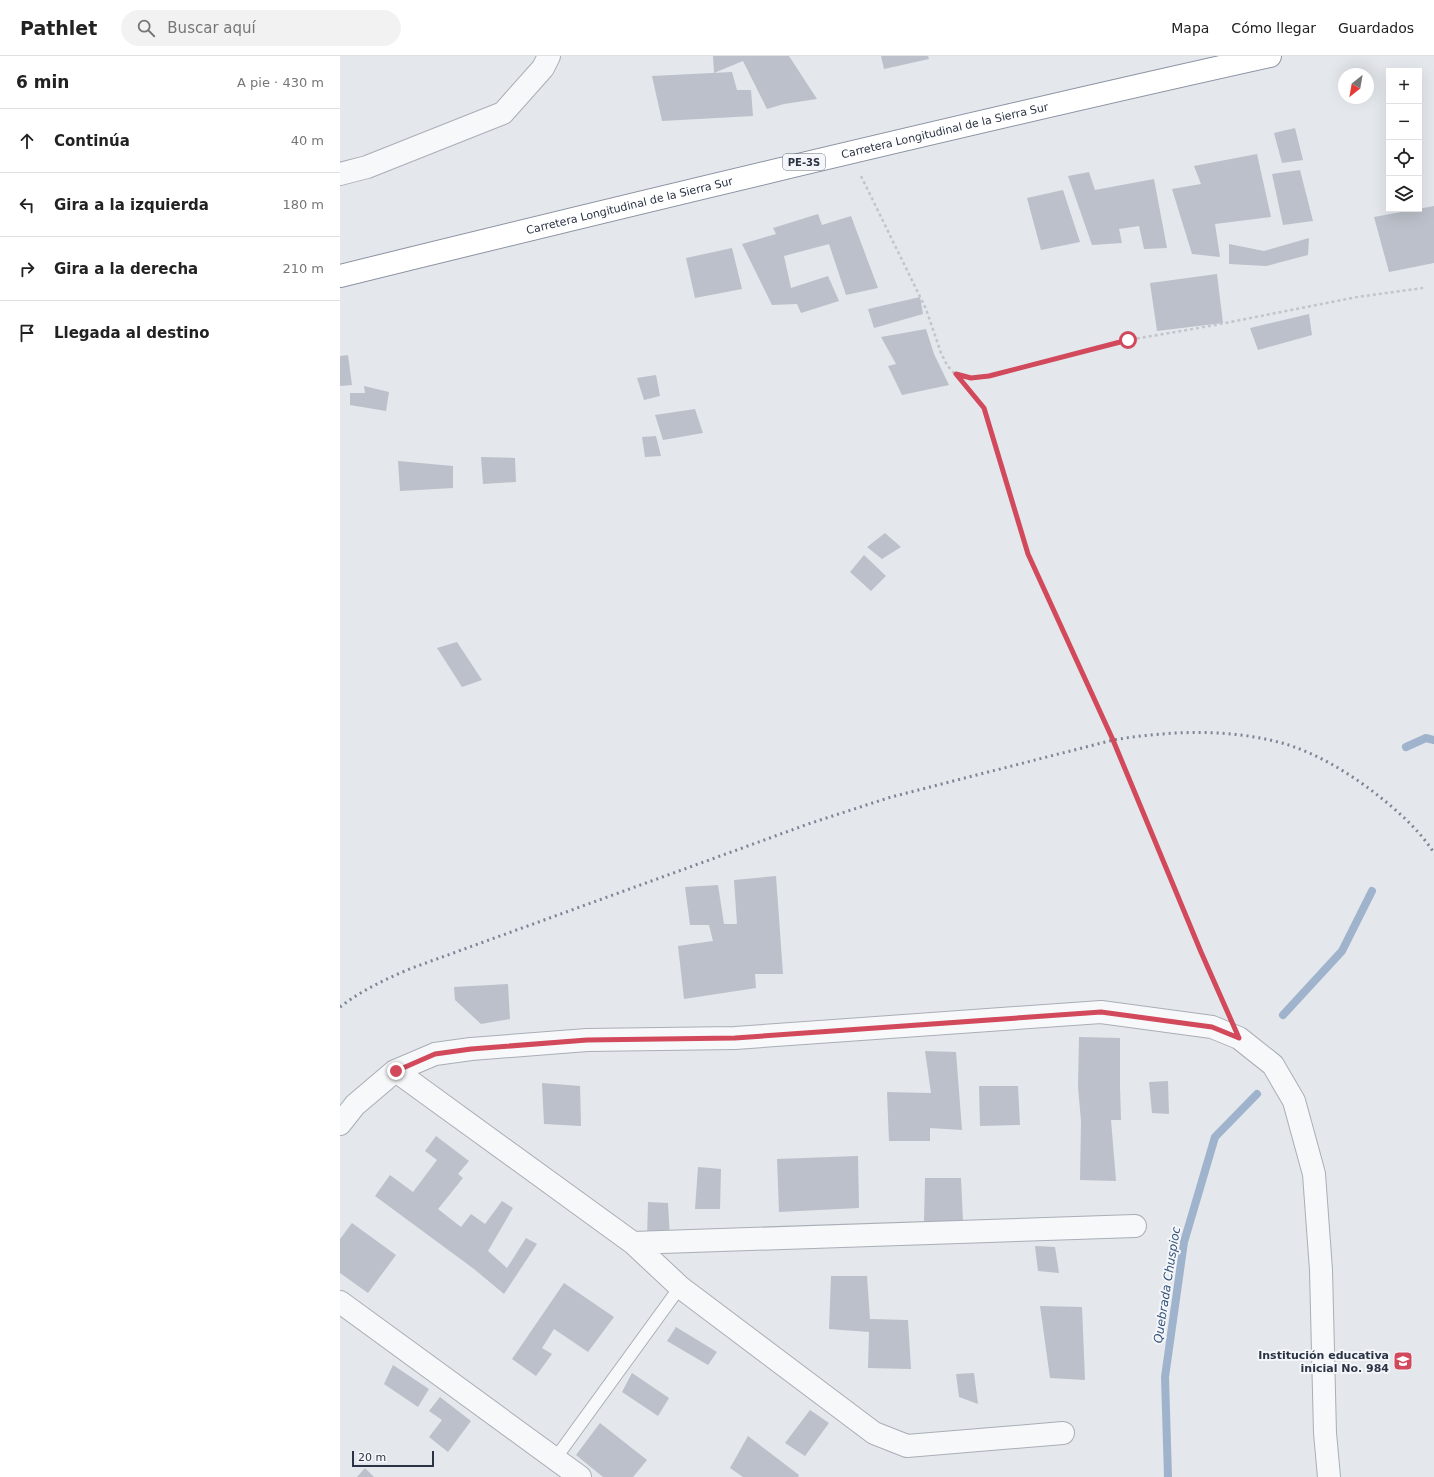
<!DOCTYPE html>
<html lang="es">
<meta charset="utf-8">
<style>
:root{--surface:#fff;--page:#f2f2f2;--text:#222;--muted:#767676;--line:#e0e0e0}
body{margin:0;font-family:"DejaVu Sans",sans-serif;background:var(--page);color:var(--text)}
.controls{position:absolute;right:12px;top:12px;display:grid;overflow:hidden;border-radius:0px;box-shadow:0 4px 16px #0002}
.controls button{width:36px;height:36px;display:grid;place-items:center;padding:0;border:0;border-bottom:1px solid var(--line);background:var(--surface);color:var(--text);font:20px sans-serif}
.compass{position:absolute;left:998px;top:12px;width:36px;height:36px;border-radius:50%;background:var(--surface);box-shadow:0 4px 16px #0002;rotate:211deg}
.scale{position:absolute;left:12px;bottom:10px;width:82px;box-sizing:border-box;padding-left:4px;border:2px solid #2b3445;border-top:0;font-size:11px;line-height:14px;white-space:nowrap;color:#2b3445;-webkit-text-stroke:3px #f4f6f9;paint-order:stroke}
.stop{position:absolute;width:12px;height:12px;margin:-9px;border:3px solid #d1495b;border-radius:50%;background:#fff}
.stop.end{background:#d1495b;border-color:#fff;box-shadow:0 1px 4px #0008}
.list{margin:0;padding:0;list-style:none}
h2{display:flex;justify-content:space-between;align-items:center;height:52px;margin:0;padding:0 16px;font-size:17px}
h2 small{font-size:13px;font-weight:400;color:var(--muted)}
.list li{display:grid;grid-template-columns:26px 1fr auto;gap:12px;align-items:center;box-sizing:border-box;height:64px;padding:0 16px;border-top:1px solid var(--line)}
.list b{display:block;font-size:15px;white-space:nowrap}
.list em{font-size:13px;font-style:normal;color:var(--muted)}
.icon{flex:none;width:22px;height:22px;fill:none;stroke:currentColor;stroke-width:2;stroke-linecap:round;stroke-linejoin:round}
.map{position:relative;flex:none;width:1094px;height:1421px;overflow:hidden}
header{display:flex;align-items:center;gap:24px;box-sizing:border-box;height:56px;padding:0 20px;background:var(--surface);border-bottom:1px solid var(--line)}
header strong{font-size:19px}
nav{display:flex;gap:22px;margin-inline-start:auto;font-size:14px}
.search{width:280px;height:36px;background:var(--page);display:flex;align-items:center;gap:10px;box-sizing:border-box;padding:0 14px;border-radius:22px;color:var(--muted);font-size:15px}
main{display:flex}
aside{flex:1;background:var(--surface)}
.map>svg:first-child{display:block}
</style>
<header>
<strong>Pathlet</strong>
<div class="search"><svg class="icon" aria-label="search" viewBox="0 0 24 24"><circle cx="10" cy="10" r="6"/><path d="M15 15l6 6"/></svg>Buscar aquí</div>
<nav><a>Mapa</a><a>Cómo llegar</a><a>Guardados</a></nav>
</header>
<main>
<aside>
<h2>6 min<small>A pie · 430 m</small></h2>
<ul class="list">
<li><svg class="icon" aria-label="ahead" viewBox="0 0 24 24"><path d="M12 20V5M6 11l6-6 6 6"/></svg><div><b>Continúa</b></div><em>40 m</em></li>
<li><svg class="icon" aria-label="left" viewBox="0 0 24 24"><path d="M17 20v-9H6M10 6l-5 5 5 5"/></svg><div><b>Gira a la izquierda</b></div><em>180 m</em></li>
<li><svg class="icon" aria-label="right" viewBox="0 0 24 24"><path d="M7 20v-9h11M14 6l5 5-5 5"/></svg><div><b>Gira a la derecha</b></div><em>210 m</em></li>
<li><svg class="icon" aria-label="arrive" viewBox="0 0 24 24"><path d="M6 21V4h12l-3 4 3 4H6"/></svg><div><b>Llegada al destino</b></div></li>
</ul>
</aside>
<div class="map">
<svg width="1094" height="1421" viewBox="0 0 1094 1421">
<rect width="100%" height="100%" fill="#e4e7ec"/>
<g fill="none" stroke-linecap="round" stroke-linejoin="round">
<path stroke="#9fb4cc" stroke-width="8" d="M1066,691L1086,682L1094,684
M943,959L1002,895L1032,835
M828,1421L825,1321L844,1186L875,1081L917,1038"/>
</g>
<path fill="#bbc0ca" d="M373,0H449L477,43L444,48L427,53L403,5L374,17Z
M541,0H588L589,3L544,13Z
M392,16L397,34H411L413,60L322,65L312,20Z
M955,72L963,104L942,107L934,77Z
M917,98L931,161L875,168L880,201L852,198L832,133L861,128L854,110Z
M960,114L973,165L943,169L932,118Z
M749,116L755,134L814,123L827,192L804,193L799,170L779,173L782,187L752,189L728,120Z
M723,134L740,186L701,194L687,142Z
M1094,150V207L1049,216L1034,161Z
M478,158L482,169L511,160L538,232L506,239L489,188L444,200L451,232L488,220L499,245L461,257L457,248L432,249L402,188L436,178L433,172Z
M969,182L968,199L926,210L889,208V188L924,195Z
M392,192L402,233L355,242L346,202Z
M877,218L883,267L817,275L810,227Z
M580,241L583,258L534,272L528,253Z
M969,258L972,279L918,294L910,272Z
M586,273L594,298L609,329L562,339L548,310L556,308L541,281Z
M8,299L12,329L0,330V300Z
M316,319L320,340L304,344L297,322Z
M24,330L49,336L46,355L10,349V337H25Z
M355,353L363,377L323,384L315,359Z
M316,380L321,400L305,401L302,381Z
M141,401L175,402L176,426L143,428Z
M58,405L113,410V432L60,435Z
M545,477L561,491L542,503L527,491Z
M524,499L546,520L531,535L510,516Z
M117,586L142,624L122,631L97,592Z
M436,820L443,918H415L416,932L344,943L338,890L373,885L369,869H350L345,831L378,829L384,868H397L394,824Z
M168,928L170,963L141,968L115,944L114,931Z
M739,981L780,982V1032L781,1064H771L776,1125L740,1124L741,1065L738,1031Z
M585,995L616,996L622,1074L590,1072V1085H549L547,1036L591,1037Z
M828,1025L829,1058L812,1057L809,1026Z
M202,1027L240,1030L241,1070L204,1068Z
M639,1030H678L680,1069L640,1070Z
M96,1080L129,1105L118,1118L123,1122L98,1153L121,1171L131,1158L145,1168L162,1145L173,1152L148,1195L167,1212L186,1182L197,1188L164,1238L134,1213L35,1140L50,1119L73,1136L97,1104L85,1095Z
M518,1100L519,1152L439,1156L437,1103Z
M358,1111L381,1113L380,1153H355Z
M585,1122H621L623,1165H584Z
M308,1146L328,1147L330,1183L307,1182Z
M12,1167L56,1199L28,1237L0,1217V1183Z
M695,1190L715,1191L719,1217L698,1215Z
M491,1220H527L530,1263L568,1264L571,1313L528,1312L529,1276L489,1273Z
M224,1227L274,1261L248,1296L214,1273L202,1292L212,1298L196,1320L172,1303Z
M700,1250L742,1251L745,1324L710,1322Z
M336,1271L377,1296L368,1309L327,1285Z
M53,1309L89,1333L78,1351L44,1328Z
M292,1317L329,1342L318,1360L282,1336Z
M634,1317L638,1348L619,1341L616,1318Z
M100,1341L131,1365L108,1396L89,1381L102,1364L89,1355Z
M470,1354L489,1367L465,1400L445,1387Z
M260,1367L307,1404L293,1421H263L236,1399Z
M408,1380L459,1419L458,1421H403L390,1412Z
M25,1412L34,1421H17Z"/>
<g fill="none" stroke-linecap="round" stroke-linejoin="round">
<g stroke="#a9aeb7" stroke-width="14">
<path id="service" d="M215,1403L340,1231"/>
</g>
<g stroke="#a9aeb7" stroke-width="24">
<path id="minor" d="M0,118L27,111L163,57L203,12L209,0
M56,1015L293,1187L340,1231L534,1377L567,1390L723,1377
M0,1068L15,1049L55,1015L95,998L131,993L247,984L395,982L761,956L872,971L899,982L933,1009L954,1045L974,1118L981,1214L985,1377L989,1421
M293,1187L795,1170
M0,1246L240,1421"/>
</g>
<g stroke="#8b94a3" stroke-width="24">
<g id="trunk">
<path id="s1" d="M0,220C309,144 619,69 930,0"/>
</g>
</g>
<path stroke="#c2c5cb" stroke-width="2.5" stroke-dasharray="3 3" stroke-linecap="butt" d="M521,120L586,253L601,297L607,309L644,352L688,498L773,684L861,896L884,949
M616,319L631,322L649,320L788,284L870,270L1017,241L1083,232"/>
<use href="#service" stroke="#f7f8fa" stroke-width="12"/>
<use href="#minor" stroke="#f7f8fa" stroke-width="22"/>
<use href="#trunk" stroke="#fff" stroke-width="22"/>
<path stroke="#7d8696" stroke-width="3" stroke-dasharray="2 4" stroke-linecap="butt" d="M0,951C22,934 46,923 72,912L471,767L551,741L773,684C828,675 887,672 942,687C977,697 1011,718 1040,741C1060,757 1080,775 1094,797"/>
</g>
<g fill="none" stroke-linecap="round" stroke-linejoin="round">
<path stroke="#d1495b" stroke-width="5" d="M56,1015L95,998L131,993L247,984L395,982L761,956L872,971L899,982L861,896L773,684L688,498L644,352L616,318L631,322L649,320L788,284"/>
</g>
<defs>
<g id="school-square" transform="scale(1)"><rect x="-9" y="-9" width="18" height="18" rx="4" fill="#d1495b" stroke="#f4f6f9"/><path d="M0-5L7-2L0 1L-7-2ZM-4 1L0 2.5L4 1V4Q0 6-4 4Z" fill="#fff"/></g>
</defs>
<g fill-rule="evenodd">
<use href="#school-square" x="1063" y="1305"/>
</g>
<g text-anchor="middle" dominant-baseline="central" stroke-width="4" stroke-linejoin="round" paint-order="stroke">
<rect fill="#f4f6f9" stroke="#676e7b" stroke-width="1" x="443" y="98" width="42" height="16" rx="3"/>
<g font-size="10" font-weight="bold" fill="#2b3445">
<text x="464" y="106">PE-3S</text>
</g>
<g font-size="11" fill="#2b3445" stroke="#f4f6f9">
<text stroke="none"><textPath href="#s1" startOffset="622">Carretera Longitudinal de la Sierra Sur</textPath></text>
<text stroke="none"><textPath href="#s1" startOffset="298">Carretera Longitudinal de la Sierra Sur</textPath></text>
</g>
<g font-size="11" font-weight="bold" fill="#2b3445" stroke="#f4f6f9" text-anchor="end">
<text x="1049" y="1299">Institución educativa<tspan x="1049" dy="13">inicial No. 984</tspan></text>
</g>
<g font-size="12" font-style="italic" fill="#34527a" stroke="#f4f6f9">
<text transform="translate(827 1229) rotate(-81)">Quebrada Chuspioc</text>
</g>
</g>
</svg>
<div class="controls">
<button>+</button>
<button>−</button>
<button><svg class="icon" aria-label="locate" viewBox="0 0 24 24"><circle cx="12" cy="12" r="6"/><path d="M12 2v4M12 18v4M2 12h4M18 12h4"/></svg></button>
<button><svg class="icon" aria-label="layers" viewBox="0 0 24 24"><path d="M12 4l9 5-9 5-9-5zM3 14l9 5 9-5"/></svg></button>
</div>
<svg class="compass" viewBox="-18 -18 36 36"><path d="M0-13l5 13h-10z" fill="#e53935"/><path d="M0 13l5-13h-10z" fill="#767676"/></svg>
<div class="scale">20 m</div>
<div class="stop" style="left:788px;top:284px"></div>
<div class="stop end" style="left:56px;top:1015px"></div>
</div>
</main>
